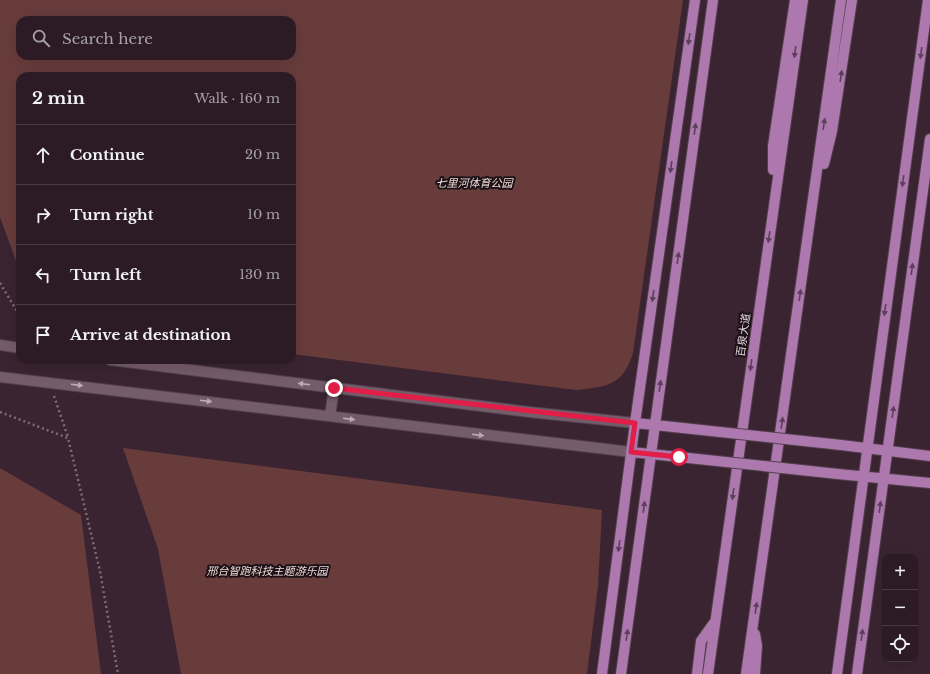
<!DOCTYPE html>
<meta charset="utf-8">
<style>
:root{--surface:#2c1b25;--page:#382832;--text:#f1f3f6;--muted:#a6a1a7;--line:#483942}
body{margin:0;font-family:"Libre Baskerville","Noto Sans SC",serif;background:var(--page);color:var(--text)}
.controls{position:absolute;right:12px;bottom:12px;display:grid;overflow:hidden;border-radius:8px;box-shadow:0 4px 16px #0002}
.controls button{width:36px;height:36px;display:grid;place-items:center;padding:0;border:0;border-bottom:1px solid var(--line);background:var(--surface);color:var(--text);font:20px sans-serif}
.stop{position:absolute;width:12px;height:12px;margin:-9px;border:3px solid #e11d48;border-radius:50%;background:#fff}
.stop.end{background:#e11d48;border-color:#fff;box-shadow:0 1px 4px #0008}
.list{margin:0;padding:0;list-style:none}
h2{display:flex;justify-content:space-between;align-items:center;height:52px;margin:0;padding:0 16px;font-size:17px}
h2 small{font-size:13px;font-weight:400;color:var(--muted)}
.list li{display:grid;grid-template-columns:26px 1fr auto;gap:12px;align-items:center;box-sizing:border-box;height:60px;padding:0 16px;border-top:1px solid var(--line)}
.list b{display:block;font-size:15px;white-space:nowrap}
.list em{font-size:13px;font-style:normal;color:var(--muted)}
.icon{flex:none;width:22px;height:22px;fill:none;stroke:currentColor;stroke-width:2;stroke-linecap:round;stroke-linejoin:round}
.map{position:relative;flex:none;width:930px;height:674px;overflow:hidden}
.search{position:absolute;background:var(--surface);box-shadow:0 4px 16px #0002;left:16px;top:16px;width:280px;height:44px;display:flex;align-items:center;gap:10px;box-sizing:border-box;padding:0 14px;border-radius:12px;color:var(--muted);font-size:15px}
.panel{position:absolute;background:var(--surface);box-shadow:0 4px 16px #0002;left:16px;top:72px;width:280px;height:292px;border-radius:12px}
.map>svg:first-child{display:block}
</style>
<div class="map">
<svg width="930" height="674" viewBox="0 0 930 674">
<rect width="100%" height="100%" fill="#3a2431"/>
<path fill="#693c3c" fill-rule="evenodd" d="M0,0H683L633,353C623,386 606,387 576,390L292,354V76H20V272L0,217ZM20,20H292V56H20Z
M123,448L602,510L598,586L587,674H181L158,549Z
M0,468L81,515L101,674H0Z"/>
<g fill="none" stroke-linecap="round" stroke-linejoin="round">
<g stroke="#53404c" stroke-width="12">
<path id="minor" d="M0,345L20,348
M110,360L529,412L635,423
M0,377L631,452
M330,416L334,388"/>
</g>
<g stroke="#53404c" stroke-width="12">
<path id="major" d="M824,164L832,131L852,0
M773,170V146L795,0
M635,423L683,428
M841,445L930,456
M631,452L679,457
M838,474L930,483
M602,674L635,423L695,0
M621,674L713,0
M697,674L701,641L714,623
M708,674L803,0
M746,674L841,0
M755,674L757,646L755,634
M837,674L928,0
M857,674L930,139"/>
</g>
<path stroke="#7f6c77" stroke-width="2.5" stroke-dasharray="2 3" stroke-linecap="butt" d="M0,283L20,316
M54,396L68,437
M0,412L68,438L100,571L118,674"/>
<use href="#minor" stroke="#755c6b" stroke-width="10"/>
<use href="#major" stroke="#ac78ae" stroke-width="10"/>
<g stroke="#53404c" stroke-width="12" stroke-linecap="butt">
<path id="major-bridge" d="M683,428L841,445
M679,457L838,474"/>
</g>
<use href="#major-bridge" stroke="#ac78ae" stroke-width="10"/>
</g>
<defs><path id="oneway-solid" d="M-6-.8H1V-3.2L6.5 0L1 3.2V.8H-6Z"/></defs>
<g fill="#5c3f5b">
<use href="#oneway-solid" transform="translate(689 39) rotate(98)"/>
<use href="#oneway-solid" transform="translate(795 52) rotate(98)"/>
<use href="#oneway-solid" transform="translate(921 53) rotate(98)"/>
<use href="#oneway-solid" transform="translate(841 76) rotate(-81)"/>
<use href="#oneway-solid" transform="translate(824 124) rotate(-82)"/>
<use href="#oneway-solid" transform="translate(695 129) rotate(-82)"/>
<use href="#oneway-solid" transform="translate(671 167) rotate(98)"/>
<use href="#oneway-solid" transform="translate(903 181) rotate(98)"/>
<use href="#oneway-solid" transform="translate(769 237) rotate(98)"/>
<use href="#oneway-solid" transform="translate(678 258) rotate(-82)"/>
<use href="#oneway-solid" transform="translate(912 269) rotate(-82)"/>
<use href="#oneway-solid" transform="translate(800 295) rotate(-82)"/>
<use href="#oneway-solid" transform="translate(653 296) rotate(98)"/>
<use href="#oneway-solid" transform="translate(885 310) rotate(98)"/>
<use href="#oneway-solid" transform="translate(751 365) rotate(98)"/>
<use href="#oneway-solid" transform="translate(660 386) rotate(-82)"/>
<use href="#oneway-solid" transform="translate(893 412) rotate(-82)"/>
<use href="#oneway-solid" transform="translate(782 423) rotate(-82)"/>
<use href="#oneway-solid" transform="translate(733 494) rotate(98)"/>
<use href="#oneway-solid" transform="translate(644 507) rotate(-82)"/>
<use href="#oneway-solid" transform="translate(880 507) rotate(-82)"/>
<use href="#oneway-solid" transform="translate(619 546) rotate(98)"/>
<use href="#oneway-solid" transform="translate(756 608) rotate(-82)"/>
<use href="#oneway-solid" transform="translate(627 635) rotate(-82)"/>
<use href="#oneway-solid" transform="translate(862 635) rotate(-82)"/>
</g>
<g fill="#bcaab4">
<use href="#oneway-solid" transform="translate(304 384) rotate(-173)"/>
<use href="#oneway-solid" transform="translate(77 385) rotate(7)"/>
<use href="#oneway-solid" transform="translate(206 401) rotate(7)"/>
<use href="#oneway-solid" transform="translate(349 419) rotate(7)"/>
<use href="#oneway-solid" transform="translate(478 435) rotate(7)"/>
</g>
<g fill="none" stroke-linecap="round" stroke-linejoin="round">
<path stroke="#e11d48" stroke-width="5" d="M334,388L635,423L631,452L679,457"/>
</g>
<g text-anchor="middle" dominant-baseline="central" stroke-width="4" stroke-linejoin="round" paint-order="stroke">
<g font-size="11" font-style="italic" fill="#f0d9d8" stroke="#1b1117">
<text x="474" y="183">七里河体育公园</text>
<text x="267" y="571">邢台智跑科技主题游乐园</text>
</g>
<g font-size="11" fill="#e3d4dc" stroke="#1b1117">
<text transform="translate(743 335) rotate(-82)">百泉大道</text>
</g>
</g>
</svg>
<div class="controls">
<button>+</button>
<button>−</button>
<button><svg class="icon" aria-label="locate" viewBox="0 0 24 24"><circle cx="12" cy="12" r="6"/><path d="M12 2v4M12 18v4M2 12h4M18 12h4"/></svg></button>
</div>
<div class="stop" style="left:679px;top:457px"></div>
<div class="stop end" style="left:334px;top:388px"></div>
<div class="search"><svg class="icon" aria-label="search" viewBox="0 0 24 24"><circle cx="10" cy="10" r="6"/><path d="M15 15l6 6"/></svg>Search here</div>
<section class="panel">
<h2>2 min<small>Walk · 160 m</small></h2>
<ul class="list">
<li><svg class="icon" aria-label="ahead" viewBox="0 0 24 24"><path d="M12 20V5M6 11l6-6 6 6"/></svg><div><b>Continue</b></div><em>20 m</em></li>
<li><svg class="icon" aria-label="right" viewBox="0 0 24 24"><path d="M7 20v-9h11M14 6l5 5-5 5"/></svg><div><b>Turn right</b></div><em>10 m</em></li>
<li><svg class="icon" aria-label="left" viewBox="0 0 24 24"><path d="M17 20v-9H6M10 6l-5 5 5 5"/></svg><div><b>Turn left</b></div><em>130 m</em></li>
<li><svg class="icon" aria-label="arrive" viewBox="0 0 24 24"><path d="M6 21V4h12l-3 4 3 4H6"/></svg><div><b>Arrive at destination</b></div></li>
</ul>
</section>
</div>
